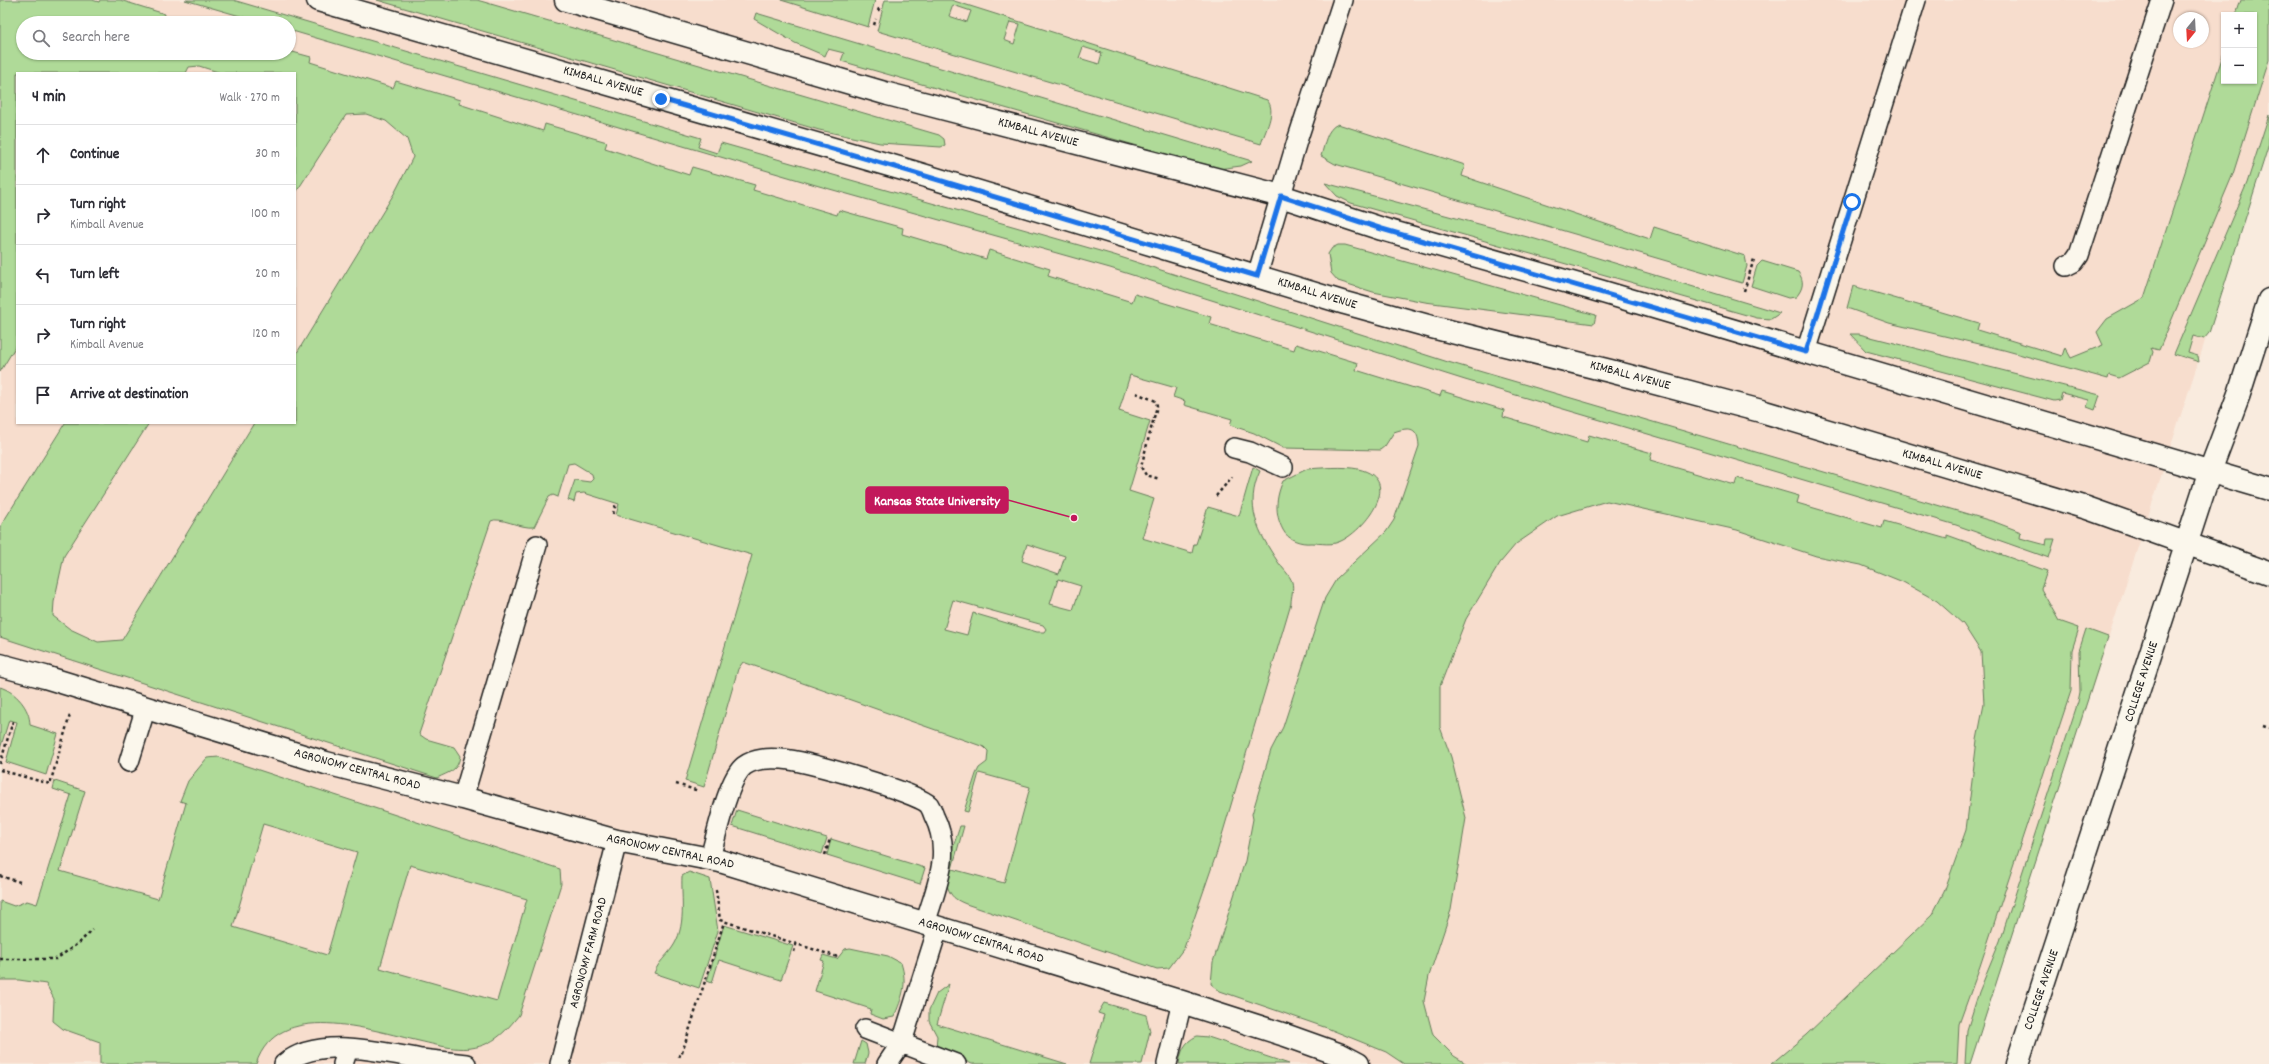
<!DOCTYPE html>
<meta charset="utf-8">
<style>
:root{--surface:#fff;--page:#f7f7f7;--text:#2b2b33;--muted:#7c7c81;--line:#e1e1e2}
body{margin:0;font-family:Dekko,sans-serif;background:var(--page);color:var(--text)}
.controls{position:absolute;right:12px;top:12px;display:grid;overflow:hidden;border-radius:0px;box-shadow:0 1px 3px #0004}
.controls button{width:36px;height:36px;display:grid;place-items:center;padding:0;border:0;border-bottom:1px solid var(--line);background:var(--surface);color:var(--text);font:20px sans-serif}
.compass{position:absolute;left:2173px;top:12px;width:36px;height:36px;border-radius:50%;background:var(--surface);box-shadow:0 1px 3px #0004;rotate:198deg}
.stop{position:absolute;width:12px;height:12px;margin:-9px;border:3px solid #1a73e8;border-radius:50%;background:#fff}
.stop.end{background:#1a73e8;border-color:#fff;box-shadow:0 1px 4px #0008}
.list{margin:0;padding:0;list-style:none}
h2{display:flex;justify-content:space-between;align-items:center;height:52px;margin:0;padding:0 16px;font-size:17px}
h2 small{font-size:13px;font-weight:400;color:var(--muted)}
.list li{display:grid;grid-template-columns:26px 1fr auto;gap:12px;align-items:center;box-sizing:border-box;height:60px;padding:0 16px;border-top:1px solid var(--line)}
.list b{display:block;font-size:15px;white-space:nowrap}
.list p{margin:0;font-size:13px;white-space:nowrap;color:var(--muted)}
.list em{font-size:13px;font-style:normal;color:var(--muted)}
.icon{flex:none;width:22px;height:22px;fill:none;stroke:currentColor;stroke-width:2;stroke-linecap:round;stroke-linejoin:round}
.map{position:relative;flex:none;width:2269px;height:1064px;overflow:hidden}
.search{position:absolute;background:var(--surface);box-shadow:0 1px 3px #0004;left:16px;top:16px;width:280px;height:44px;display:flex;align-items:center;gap:10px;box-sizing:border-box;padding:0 14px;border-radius:22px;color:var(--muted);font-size:15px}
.panel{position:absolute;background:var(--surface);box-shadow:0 1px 3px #0004;left:16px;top:72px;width:280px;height:352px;border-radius:0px}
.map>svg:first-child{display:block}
</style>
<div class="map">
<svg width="2269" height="1064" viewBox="0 0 2269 1064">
<rect width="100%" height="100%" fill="#f9ebde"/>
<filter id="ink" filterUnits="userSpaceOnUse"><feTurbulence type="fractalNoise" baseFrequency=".025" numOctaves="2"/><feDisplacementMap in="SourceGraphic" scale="8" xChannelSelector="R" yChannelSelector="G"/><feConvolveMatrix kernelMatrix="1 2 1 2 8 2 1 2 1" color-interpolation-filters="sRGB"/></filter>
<g filter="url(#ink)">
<path fill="#f7ddcd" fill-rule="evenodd" d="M0,0H2269V144L1970,1064H0ZM2224,15H2254V81H2224ZM2179,18H2203V42H2179ZM23,23H289V53H23ZM17,73H295V423H17Z"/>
<path fill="#afda98" stroke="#667b5a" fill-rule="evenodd" d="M0,0H92L99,2L100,0H120L165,14L164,19L176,23H23V53H289V51L311,57L310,62L393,88L396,81L460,100L459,104L543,131L545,124L607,142L605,148L689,175L692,167L755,185L753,190L837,215L839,210L903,228L902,234L986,259L989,250L1050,269L1048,276L1132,302L1135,294L1211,317L1209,324L1294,350L1296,344L1358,363L1356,370L1440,396L1442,391L1504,410L1503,417L1587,442L1589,435L1652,453L1650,460L1735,485L1737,478L1799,496L1797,503L1882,528L1884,521L1947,539V535L2047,571L2041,589L2059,621L2079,628L2072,650L2071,691L1980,966L1959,1024L1957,1064H1771L1806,1035L1932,915L1944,892L1966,830L1977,740L1984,704L1981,652L1963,624L1937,601L1903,582L1861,565L1816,556L1737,530L1607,501L1557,516L1516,544L1500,563L1466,619L1440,686V727L1451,757L1466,818L1451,910L1429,976L1424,1001L1433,1035L1454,1056L1467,1064H1404L1386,1052L1327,1028L1220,991L1211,984L1213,962L1245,861L1253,819L1252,814L1271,750L1283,727L1325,598L1337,578L1386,532L1394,520L1419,446C1418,428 1411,426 1394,432L1385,446L1380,450L1283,448L1254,433L1230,425L1232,419L1184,405L1185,401L1173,397L1176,388L1130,375L1119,411L1150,421L1129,491L1154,499L1142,538L1192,553L1194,544H1196L1208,507L1239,516L1253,467L1260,471C1244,506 1258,532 1278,562C1282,568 1290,575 1292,582C1294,589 1291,597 1291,603L1217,852L1184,948L1169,968L1157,969L966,904C961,902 954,899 951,894C939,879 955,843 960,826H964L952,869L1004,883L1030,787L979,773L968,812L964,811L976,774L979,768L987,762L988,751L984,747L743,662L738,669L704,787L685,781L752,555L616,515L619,504L584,493L576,494L574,502L568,500L575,480L590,482L593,479L592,474L574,463L568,464L558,497L553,495L549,497L534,527C521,529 499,516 491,521L419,734L426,739L454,747L460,756C458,771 449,772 437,778L0,637V527L65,423H149L64,556L54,602L53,616L70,629L98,642L122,640L254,423H295V356L395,192L413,157L407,139L386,121L366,114L346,115L295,194V73H221L199,66L189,67L186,73H17V344L0,372ZM1027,544L1065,556L1059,574L1022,561ZM1058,579L1081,586L1073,610L1050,604ZM953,600L1043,625L1046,629L1044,632H1037L973,613L967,635L944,629Z
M185,0H233L701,138L698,147L717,153L721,143L1114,255L1448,362L1995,522L2021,532L2020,538L2046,545L2047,539H2055L2049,558L1956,525L1465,380L1110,268L819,186L289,30V23H264Z
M377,0H477L939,135L944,139L945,145L941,147L880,143L819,130Z
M781,0H875L868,27Z
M885,0H951L1267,100C1277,111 1265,131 1261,144L877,31ZM953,5L971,11L967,22L949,16ZM1010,22L1020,24L1014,44L1004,40ZM1083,47L1102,53L1099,64L1079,58Z
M2241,0H2269V60L2233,174L2159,350L2151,348L2153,352L2150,362L2119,378L2109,375L2108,379L2004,350L1889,323L1847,308L1853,286L1979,323L1977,330L2062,356L2065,347L2071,358L2103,345L2097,332L2107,319L2144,298L2224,52V81H2254V15H2236Z
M756,13L1252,161L1241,166L1218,169L841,61L844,53L828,49L825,56L823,55L795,43L754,19Z
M2269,115V144L2209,333L2204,339L2193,336L2188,353L2198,356L2199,362L2174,354L2247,183Z
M1338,124L1465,165L1462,176L1650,239L1654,227L1745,256L1747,266L1742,283L1335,164L1321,156C1325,144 1326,129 1338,124Z
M1325,183L1535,239L1780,313L1771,319L1757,318L1351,203L1337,196Z
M1338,245H1345L1596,315L1594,324L1425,302L1373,292L1338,281L1331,273L1328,254L1332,248Z
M1762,261L1798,272C1805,281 1803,289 1796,297L1788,298L1751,286L1757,266Z
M1850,334H1859L2100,395L2095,410L2087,407L2089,400L2062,393L2060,400L2054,401L1866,351Z
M1307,469C1321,468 1345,466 1358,469C1405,479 1365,530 1341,541C1331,546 1322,543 1311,543C1301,544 1288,540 1283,530C1274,513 1276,497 1283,481Z
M2086,629L2108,637L1970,1064H1965L1967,1030L1979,992L2000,941L2078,702L2080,692L2079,651Z
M0,687C16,692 30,708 30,725L58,734L46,775L6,762L17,722L9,720L0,749Z
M219,757L560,869L561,884L519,1015C510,1026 501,1037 488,1043C466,1054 441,1046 419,1041C370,1030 278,998 256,1064H100V1042L63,1029L53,1021L54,999L46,984L19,980H0V901L14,906L27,901L37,904L71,795L53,789L55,781L85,791L60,871L158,899L186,803L180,801L188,781L207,758ZM263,824L357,852L327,955L233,927ZM410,865L527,899L497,1001L380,968Z
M737,810L827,838L822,854L732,826Z
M831,839L925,868L920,884L827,855Z
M689,872L710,879L718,931L699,988L654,973C660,960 665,958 672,948C687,927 681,899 682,876Z
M724,925L793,946L781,980L719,960L712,983L707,981Z
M850,948L888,956L901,963C908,984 902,998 894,1017L883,1019L870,1014L871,1009L815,991L824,961L821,960L823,955L837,959L845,949Z
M949,984L937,1024L1067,1064H972L936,1048L937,1036L929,1021V1010L937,993Z
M1104,1003L1146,1015L1150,1031L1142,1064H1089L1104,1015L1098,1013Z
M1197,1036L1208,1037L1289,1064H1179C1181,1051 1184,1042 1197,1036Z
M861,1041L866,1044L868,1053L865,1064H854Z"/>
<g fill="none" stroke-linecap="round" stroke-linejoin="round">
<g stroke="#1c1c1c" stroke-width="22">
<path id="lane" d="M2066,266L2074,262L2079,255L2162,0
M1257,276L1297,141L1343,0
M1806,352L1916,0
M1234,448L1250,452L1283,467
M129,762L146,707
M463,798L537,545
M710,858C716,837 728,778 744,766C755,758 769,758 782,759C803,760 917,792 929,805C931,808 933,813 934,816C953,853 936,887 925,924
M865,1029L956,1064
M284,1064C317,1035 382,1052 421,1059
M343,1064L348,1049
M420,1064L421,1059L466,1064
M560,1064L617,841
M887,1064L902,1042L938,928
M1167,1064L1182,1002"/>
</g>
<g stroke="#1c1c1c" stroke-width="25">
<path id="street" d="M0,665L45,677L326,763L463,798L617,841L720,861L1182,1002L1285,1035L1341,1055L1358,1064"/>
</g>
<g stroke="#1c1c1c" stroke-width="25">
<path id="secondary" d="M318,0L913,172L1345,303L1432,327L1610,371L1761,411L2087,508L2269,573
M566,0L888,94L1281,196L1382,229L1586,287L2269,489
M2017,1064L2210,471L2239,394L2269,300"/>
</g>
<path stroke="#1c1c1c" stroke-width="2.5" stroke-dasharray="3 3" stroke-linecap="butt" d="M878,11L880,6
M874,25L876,19
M1744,291L1754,259
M1136,393L1156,401L1157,406L1141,467L1146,475L1160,479
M1216,496L1232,477
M613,514L616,503
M2263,726L2269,728
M0,764L13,721
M0,770L50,784L70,715
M676,784L699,791
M825,855L830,839
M0,876L20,882
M716,890L720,920L838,957
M794,952L797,941
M0,959H56L80,942L92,930
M678,1055L681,1056L724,922"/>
<use href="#lane" stroke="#fbf7ec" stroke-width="19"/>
<use href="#street" stroke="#fbf7ec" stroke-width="22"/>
<use href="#secondary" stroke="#fbf7ec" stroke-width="22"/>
</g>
</g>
<g fill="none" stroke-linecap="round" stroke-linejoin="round" filter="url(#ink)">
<path stroke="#1a73e8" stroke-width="5" d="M661,99L912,172L1257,276L1281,196L1382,229L1806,352L1852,202"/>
</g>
<g text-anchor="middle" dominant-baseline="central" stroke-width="4" stroke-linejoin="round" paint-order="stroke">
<g font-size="13" fill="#1c1c1c" stroke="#fbf7ec">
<text transform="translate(603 82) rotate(16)">KIMBALL AVENUE</text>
<text transform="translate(1038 133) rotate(15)">KIMBALL AVENUE</text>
<text transform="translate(1317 294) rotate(17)">KIMBALL AVENUE</text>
<text transform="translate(1630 376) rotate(15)">KIMBALL AVENUE</text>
<text transform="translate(1942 465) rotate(16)">KIMBALL AVENUE</text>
<text transform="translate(2142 682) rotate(-72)">COLLEGE AVENUE</text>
<text transform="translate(357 770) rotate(15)">AGRONOMY CENTRAL ROAD</text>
<text transform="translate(670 852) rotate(12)">AGRONOMY CENTRAL ROAD</text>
<text transform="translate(981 941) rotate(17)">AGRONOMY CENTRAL ROAD</text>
<text transform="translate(589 953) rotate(-75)">AGRONOMY FARM ROAD</text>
<text transform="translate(2042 990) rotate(-71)">COLLEGE AVENUE</text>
</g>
</g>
<path fill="none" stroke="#c2185b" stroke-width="1.5" d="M1074 518L1008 500"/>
<circle fill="#c2185b" stroke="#fbf7ec" stroke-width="1.5" cx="1074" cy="518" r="4"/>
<rect fill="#c2185b" stroke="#c2185b" stroke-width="1.5" x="866" y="487" width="142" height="26" rx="4"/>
<g font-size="14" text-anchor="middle" font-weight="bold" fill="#fff">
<text x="937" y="505">Kansas State University</text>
</g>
</svg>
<div class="controls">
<button>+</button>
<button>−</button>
</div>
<svg class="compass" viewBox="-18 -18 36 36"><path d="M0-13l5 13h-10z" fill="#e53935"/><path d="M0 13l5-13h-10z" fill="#7c7c81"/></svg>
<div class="stop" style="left:1852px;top:202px"></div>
<div class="stop end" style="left:661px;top:99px"></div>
<div class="search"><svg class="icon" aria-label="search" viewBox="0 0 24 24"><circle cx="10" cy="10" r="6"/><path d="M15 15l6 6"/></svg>Search here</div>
<section class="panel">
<h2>4 min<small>Walk · 270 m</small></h2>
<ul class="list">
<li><svg class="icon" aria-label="ahead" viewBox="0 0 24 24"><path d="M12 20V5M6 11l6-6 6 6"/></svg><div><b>Continue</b></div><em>30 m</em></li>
<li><svg class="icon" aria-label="right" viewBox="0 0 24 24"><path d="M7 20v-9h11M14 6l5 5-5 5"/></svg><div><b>Turn right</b><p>Kimball Avenue</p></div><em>100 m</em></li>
<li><svg class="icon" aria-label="left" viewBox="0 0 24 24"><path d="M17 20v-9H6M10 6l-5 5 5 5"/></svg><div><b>Turn left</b></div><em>20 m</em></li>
<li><svg class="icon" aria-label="right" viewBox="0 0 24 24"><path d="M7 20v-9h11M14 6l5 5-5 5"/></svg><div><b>Turn right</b><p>Kimball Avenue</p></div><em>120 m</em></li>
<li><svg class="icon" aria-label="arrive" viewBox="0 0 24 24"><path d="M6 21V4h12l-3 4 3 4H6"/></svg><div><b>Arrive at destination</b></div></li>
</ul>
</section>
</div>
